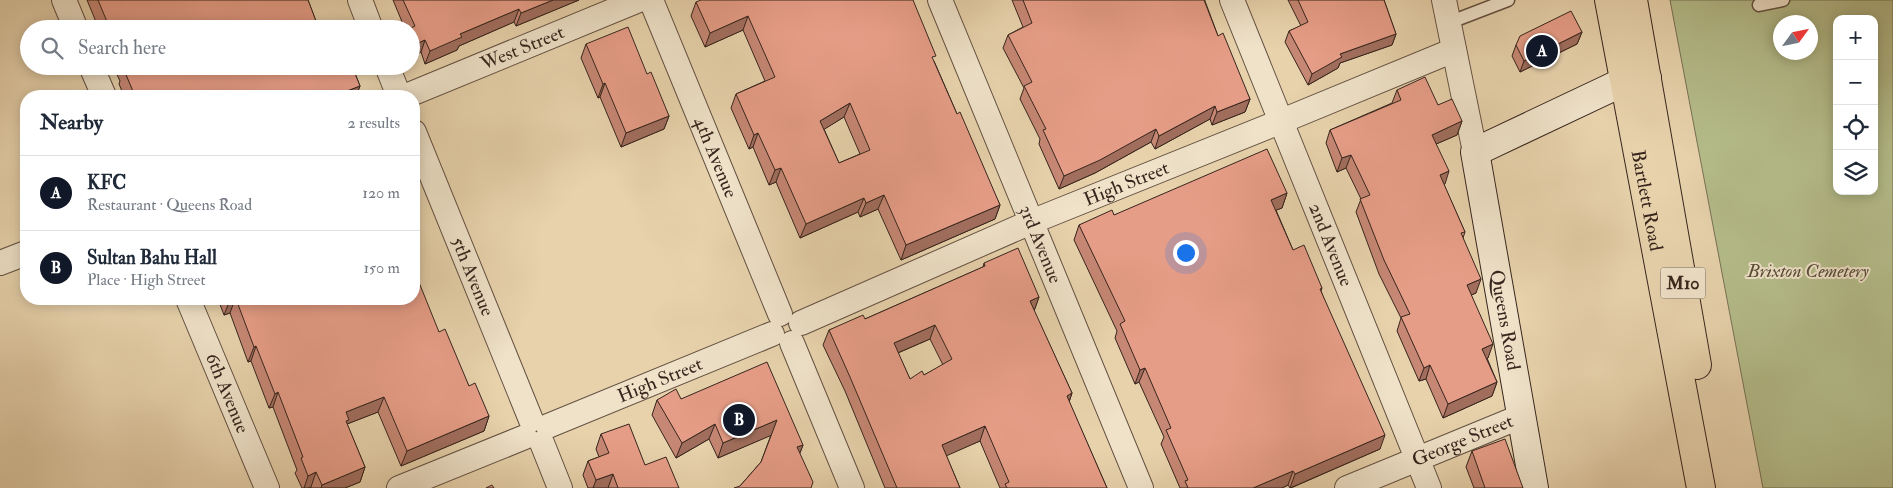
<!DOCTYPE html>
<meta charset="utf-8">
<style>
:root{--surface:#fff;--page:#f6f6f7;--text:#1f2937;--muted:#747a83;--line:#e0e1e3;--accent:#111827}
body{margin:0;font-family:"IM FELL Double Pica",serif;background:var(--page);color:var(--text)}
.controls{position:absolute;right:15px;top:15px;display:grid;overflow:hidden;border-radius:10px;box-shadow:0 2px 12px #0003}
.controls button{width:45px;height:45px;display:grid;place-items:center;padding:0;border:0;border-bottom:1px solid var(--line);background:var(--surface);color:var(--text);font:25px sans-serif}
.compass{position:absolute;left:1773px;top:15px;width:45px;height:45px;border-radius:50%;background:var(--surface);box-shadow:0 2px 12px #0003;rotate:57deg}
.you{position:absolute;left:1185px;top:252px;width:18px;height:18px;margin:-12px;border:4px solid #fff;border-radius:50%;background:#1a73e8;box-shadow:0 0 0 8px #1a73e833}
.badge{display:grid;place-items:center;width:32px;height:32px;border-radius:50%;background:var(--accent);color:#fff;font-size:16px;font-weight:700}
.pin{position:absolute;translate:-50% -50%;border:2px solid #fff;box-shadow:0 1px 5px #0006}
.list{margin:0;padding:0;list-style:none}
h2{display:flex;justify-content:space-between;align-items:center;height:65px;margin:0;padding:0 20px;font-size:21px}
h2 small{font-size:16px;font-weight:400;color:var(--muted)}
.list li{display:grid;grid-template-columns:32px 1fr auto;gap:15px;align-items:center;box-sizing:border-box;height:75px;padding:0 20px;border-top:1px solid var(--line)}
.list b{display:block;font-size:19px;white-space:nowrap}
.list p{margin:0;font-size:16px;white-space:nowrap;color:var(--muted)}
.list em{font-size:16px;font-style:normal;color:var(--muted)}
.icon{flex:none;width:28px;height:28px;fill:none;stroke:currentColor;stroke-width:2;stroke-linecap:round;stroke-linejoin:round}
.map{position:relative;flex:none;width:1893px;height:488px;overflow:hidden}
.search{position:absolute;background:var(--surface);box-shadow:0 2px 12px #0003;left:20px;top:20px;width:400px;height:55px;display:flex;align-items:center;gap:12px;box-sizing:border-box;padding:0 18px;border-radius:28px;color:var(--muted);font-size:19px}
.panel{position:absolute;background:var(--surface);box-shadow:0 2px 12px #0003;left:20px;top:90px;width:400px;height:215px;border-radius:20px}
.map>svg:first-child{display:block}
</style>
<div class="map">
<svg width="1893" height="488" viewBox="0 0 1893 488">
<rect width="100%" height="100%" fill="#e7d2ac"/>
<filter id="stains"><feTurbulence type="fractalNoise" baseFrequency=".004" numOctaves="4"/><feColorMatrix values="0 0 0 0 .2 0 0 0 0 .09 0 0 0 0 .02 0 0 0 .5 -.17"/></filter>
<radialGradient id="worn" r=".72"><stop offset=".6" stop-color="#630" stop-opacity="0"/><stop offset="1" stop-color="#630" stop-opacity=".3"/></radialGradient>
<path fill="#b4bc8a" stroke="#767054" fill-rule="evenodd" d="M1670,0H1893V488H1763ZM1837,19H1874V191H1837ZM1780,22H1810V52H1780Z"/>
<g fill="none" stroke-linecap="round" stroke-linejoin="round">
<g stroke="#635041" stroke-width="15">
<path id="service" d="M1759,5L1783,0
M1448,23L1508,0"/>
</g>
<g stroke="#635041" stroke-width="26">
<g id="minor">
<path d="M64,0L76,29"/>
<path d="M360,0L371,29"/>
<path id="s1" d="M651,0L780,314"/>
<path id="s2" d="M940,0L1141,488"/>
<path id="s3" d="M1232,0L1429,488"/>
<path d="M1444,0L1475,152"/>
<path d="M91,66L104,96"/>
<path d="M387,66L399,96"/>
<path id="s4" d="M406,96L639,0"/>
<path id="s5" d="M414,132L531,420"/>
<path d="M0,263L26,253"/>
<path id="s6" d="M188,299L267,488"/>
<path id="s7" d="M801,323L1031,222L1282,121L1454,50"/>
<path d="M792,343L852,488"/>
<path id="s8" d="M548,426L772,334"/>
<path d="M542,443L560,488"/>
<path d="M399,488L525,437"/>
<path id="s9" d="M1347,488L1522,416"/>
</g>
</g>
<g stroke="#37251d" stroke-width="30">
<path id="secondary" d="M1534,488L1475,152L1623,82L1647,78"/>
</g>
<g stroke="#37251d" stroke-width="30">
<g id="primary">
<path id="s10" d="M1609,0L1701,488"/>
<path d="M1633,0L1697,365"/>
</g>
</g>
<use href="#service" stroke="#efe2c9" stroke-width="12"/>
<use href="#minor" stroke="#efe2c9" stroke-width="24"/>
<use href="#secondary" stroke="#efe2c9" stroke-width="28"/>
<use href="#primary" stroke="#e7d2ac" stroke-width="28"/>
</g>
<path fill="#c68774" stroke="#37251d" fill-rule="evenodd" d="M87,0H308L319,29H99Z
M393,0H579L516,26L514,22L459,46L457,50L425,64L421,52L413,56L411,51V29H405Z
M1012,0H1205V1L1218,36L1250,99L1245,112L1212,125L1210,119L1155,149L1151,142L1095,173L1059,189L1039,144L1040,139L1020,99L1024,88L1003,48L1008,35L1023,27Z
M1288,0H1384L1396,34L1392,45L1340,63L1338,68L1308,85L1285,42L1289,31L1301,26Z
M696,2L934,61L957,114L1000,205L995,219L901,260L878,209L860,217L858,212L800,238L776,182L769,185L753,147L749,149L731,108L736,94L765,81L743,30L705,47L691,16ZM844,117L860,154L839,163L824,129Z
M1582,32L1577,44L1520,72L1512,56L1516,45Z
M586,44L647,74L669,116L664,129L621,147L600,97L598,98L581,58Z
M113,66H352L360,86L356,96H124L119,84L120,81Z
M1397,90L1438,105L1462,121L1457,135L1436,144L1444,185L1465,232L1463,238L1476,293L1471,295L1488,358H1487L1497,382L1492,396L1443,418L1426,379L1419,381L1397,331L1401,318L1379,274L1356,212L1361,199L1346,168L1337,172L1326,143L1330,130L1392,103Z
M1287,193L1282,208L1276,210L1293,250L1322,288L1321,291L1380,449L1291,488H1290L1288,485L1282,488H1180L1161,444L1164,437L1139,382L1135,384L1115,338L1117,331L1074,240L1079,225L1114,215Z
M984,263L1039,297L1034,311L1072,393L1069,402L1107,488H1000L980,441L946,455L960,488H885L845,391L823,345L829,330L865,319L983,267ZM930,339L943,365L924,375L910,379L898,353Z
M218,299H414L439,332L469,386L489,416L484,431L401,466L378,412L347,424L365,467L360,482L345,488H311V487L308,488H302L295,473L297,470L273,407L269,408L251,361L248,362L230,313L224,315Z
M681,399L803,445L800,453L740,486L761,462L771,435L718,458L709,439L676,458L652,415L657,400Z
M601,434L645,465L679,488H588L583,475L588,461L599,457L596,449Z
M1472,451L1523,488H1474L1466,467Z"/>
<path fill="#a16e5e" stroke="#37251d" d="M553,0H579L516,26L521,13Z
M519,9L514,22L459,46L457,50L425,64L430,51L460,34Z
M748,16L743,30L705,47L710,33Z
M1582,32L1577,44L1520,72L1524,61Z
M1396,34L1392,45L1340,63L1338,68L1308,85L1312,74L1340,54Z
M425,40L421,52L413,56L418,43Z
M605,83L600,97L598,98L603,84Z
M360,86L356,96H334Z
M1250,99L1245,112L1212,125L1217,112Z
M850,103L844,117L815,135L820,121Z
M1215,106L1210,119L1155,149L1159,136Z
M669,116L664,129L621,147L626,133Z
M1462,121L1457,135L1427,148L1432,135Z
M1156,129L1151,142L1095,173L1059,189L1064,176Z
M758,133L753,147L749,149L754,135Z
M1351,155L1346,168L1337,172L1342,158Z
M781,168L776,182L769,185L775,170Z
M1449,171L1445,184L1435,189L1440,175Z
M1287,193L1282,208L1266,214L1271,200Z
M884,195L878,209L860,217L866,203Z
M864,198L858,212L800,238L806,224Z
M1000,205L995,219L901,260L906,245Z
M1481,279L1476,293L1462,299L1467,285Z
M1039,297L1034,311L1030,301Z
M234,299H235L230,313L224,315L230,300Z
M935,325L930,339L888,357L894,343Z
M1493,344L1488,358L1478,362L1482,349Z
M256,346L251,361L248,362L254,347Z
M1430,365L1426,379L1419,381L1424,368Z
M1145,368L1139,382L1135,384L1140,370Z
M1497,382L1492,396L1443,418L1448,404Z
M278,392L273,407L269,408L275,394Z
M1072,393L1067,408V396Z
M384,397L378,412L347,424L344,435L346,412Z
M489,416L484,431L401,466L407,451Z
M777,420L772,435L718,458L723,443Z
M715,424L709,439L676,458L682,443Z
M985,426L980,441L937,460L942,445Z
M1385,435L1380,449L1290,488L1295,474Z
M803,445L797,460V447Z
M365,467L360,482L345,488H321L322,485Z
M1293,471L1288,485L1282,488H1253Z
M316,472L311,487L308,488H304L308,476Z
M613,474L608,488H593L596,480Z"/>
<path fill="#e69d87" stroke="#37251d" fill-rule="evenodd" d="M98,0H308L319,29H110Z
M403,0H553L521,13L519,9L460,34L462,37L430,51L425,40L418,43L411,28L415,26Z
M701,0H913L936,56L932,57L957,114L960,112L1000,205L906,245L884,195L866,203L864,198L806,224L781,168L775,170L758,133L754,135L736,94L775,77L748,16L710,33L696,2ZM850,103L870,150L839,163L820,121Z
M1023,0H1204L1218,36L1223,33L1250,99L1217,112L1215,106L1159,136L1156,129L1100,160L1064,176L1043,130L1046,129L1024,86L1032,82L1008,35L1032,23Z
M1298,0H1384L1396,34L1340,54L1342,57L1312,74L1289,31L1308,22Z
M1571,11L1582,32L1524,61L1516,45L1520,36Z
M628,27L647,74L651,72L669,116L626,133L605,83L603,84L586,44Z
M124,66H352L360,86L334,96H135L124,70H125Z
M1425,77L1438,105L1452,99L1462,121L1432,135L1449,171L1440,175L1465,232L1461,233L1481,279L1467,285L1493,344L1482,349L1497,382L1448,404L1430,365L1424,368L1401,317L1410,314L1384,260L1360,199L1370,195L1351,155L1342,158L1330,130L1401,100L1397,90Z
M1267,149L1287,193L1271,200L1293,250L1304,245L1322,288L1320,289L1385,435L1295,474L1293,471L1253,488H1188L1185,481L1188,480L1166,430L1171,428L1145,368L1140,370L1120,324L1125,321L1079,225L1112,210L1114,215Z
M1018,248L1039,297L1030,301L1072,393L1067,396L1107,488H1007L1005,484L1009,482L985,426L942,445L960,488H897L850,377L829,330L863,315L865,319L985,266L984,263ZM935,325L952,359L924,375L922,371L910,379L894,343Z
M414,270L439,332L445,329L469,386L475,383L489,416L407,451L384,397L346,412L349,420L346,421L365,467L322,485L316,472L308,476L301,458L303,457L278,392L275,394L256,346L254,347L236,299H414Z
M767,362L803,445L797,447L813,482L811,488H734L740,486L761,462L777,420L723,443L715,424L682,443L657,400L676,389L681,399Z
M629,424L645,465L666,457L679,488H618L613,474L596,480L588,461L609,453L601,434Z
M1505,439L1523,488H1485L1472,451Z
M492,485L494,488H486Z"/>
<g text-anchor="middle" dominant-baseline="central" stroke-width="4" stroke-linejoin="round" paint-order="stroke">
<rect fill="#efe2c9" stroke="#6e5e51" stroke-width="1" x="1660.5" y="267.5" width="45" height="31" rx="4"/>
<g font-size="18" font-weight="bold" fill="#37251d">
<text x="1683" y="283">M10</text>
</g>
<g font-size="19" fill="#37251d" stroke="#efe2c9">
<text stroke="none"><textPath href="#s4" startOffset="126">West Street</textPath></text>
<text stroke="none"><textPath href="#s1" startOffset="170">4th Avenue</textPath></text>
<text stroke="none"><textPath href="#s7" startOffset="354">High Street</textPath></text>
<text stroke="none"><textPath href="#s10" startOffset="204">Bartlett Road</textPath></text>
<text stroke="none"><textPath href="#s2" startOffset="264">3rd Avenue</textPath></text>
<text stroke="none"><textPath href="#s3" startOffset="264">2nd Avenue</textPath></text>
<text stroke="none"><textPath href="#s5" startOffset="156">5th Avenue</textPath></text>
<text transform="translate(1505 320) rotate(80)">Queens Road</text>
<text stroke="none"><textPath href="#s8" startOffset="121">High Street</textPath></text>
<text stroke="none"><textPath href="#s6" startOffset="102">6th Avenue</textPath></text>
<text stroke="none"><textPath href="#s9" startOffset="125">George Street</textPath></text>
</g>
<g font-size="19" font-style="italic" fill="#564b38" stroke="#efe2c9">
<text x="1808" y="271">Brixton Cemetery</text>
</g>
</g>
<rect width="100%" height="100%" filter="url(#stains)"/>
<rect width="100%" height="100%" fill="url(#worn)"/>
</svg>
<div class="controls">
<button>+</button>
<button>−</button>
<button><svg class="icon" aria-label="locate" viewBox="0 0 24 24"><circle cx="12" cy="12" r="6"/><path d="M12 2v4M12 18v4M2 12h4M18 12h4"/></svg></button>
<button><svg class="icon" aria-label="layers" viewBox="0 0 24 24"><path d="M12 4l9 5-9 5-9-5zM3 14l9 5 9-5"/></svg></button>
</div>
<svg class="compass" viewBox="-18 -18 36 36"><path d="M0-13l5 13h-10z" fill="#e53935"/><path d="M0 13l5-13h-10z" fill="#747a83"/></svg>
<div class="you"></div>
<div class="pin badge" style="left:1542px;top:51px">A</div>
<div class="pin badge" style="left:739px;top:420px">B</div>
<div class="search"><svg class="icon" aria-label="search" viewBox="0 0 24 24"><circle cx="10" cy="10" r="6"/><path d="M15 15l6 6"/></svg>Search here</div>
<section class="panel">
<h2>Nearby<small>2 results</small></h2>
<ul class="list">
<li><span class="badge">A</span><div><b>KFC</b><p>Restaurant · Queens Road</p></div><em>120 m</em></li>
<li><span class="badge">B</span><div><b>Sultan Bahu Hall</b><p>Place · High Street</p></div><em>150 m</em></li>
</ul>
</section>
</div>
